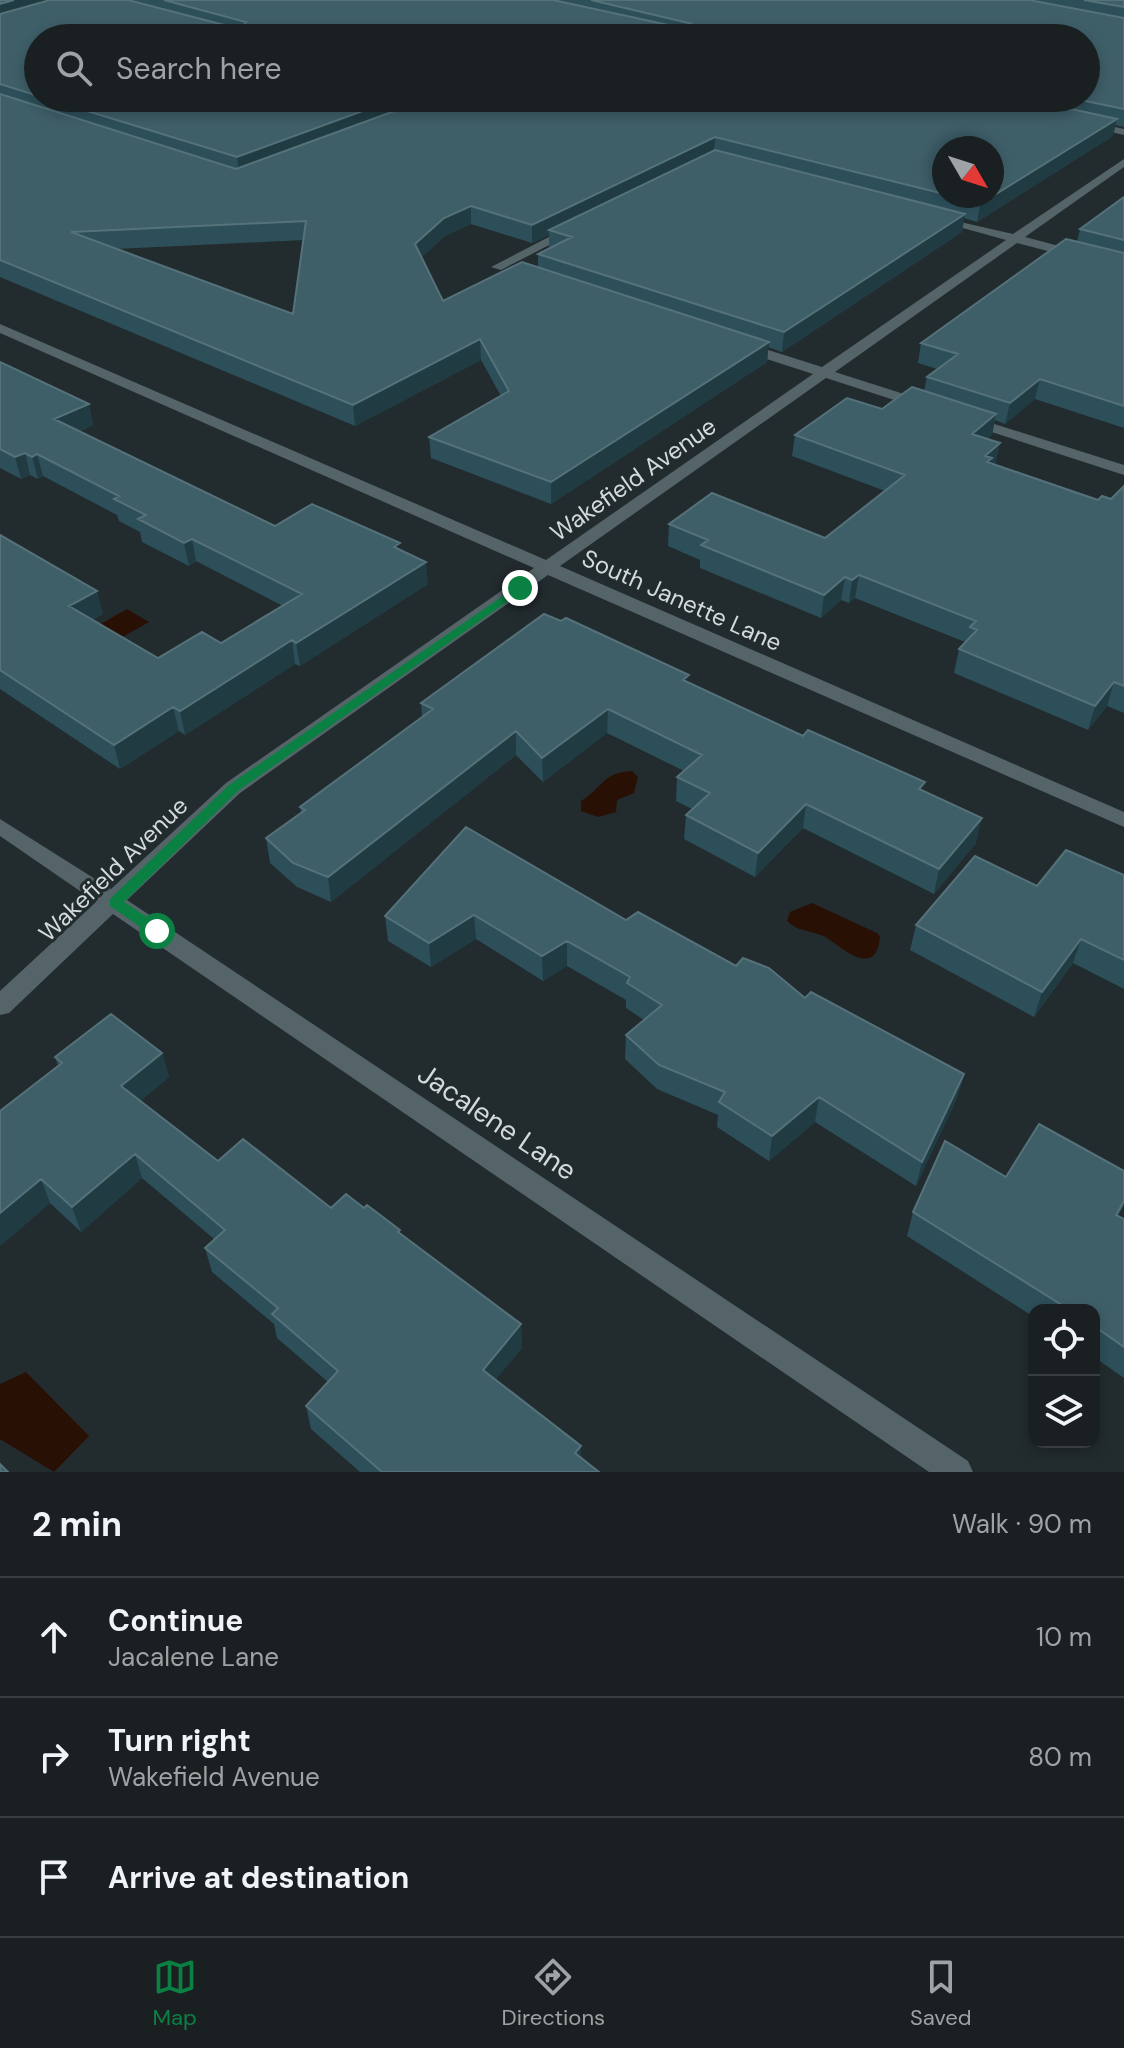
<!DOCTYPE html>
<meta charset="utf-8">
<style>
:root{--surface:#1a2022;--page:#23282a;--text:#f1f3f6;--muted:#9fa3a5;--line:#383e40;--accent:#0b8043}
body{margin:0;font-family:"DM Sans",sans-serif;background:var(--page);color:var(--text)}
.controls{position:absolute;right:24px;bottom:24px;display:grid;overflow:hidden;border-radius:16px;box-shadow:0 4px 12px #0003}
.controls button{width:72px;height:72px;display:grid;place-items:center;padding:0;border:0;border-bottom:2px solid var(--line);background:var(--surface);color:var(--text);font:40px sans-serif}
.compass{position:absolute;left:932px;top:136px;width:72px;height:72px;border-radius:50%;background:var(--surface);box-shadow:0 4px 12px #0003;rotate:129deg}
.stop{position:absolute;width:24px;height:24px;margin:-18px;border:6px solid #0b8043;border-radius:50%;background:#fff}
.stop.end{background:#0b8043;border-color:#fff;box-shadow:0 2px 8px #0008}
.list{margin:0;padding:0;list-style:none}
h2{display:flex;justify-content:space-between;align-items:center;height:104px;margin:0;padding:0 32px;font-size:34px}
h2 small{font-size:26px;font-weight:400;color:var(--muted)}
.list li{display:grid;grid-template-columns:52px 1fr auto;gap:24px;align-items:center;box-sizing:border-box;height:120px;padding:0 32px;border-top:2px solid var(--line)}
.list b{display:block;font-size:30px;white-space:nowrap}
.list p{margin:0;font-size:26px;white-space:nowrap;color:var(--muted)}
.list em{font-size:26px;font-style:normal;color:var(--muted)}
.icon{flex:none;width:44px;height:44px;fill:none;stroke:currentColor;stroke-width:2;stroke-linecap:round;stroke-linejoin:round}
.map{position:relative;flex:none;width:1124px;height:1472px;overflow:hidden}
.search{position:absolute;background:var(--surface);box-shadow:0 4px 12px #0003;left:24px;right:24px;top:24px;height:88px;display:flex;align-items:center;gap:20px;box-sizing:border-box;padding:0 28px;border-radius:44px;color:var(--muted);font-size:30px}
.sheet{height:464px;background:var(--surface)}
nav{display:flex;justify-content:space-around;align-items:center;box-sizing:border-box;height:112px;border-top:2px solid var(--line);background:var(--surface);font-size:22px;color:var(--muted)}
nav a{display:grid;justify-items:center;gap:4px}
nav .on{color:var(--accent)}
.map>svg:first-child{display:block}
</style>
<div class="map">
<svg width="1124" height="1472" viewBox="0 0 1124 1472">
<rect width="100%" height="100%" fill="#222b2e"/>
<path fill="#291005" d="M127,609L149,622L98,651L76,638Z
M632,771L638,777L634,793L617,800L616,812L598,817L581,811V801C604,787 601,773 632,771Z
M812,903L877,933L880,937C876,980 841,947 827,938C814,930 799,933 787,921L790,912Z
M26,1372L89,1436L54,1472L0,1439V1384Z"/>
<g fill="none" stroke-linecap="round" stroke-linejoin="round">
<path fill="#546469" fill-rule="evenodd" d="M1089,121L1124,129V135L1085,126Z
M1124,159V167L1025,237L1124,263V271L1017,243L835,372L929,402V408H919L826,378L560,566L1124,812V827L548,575L240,793L127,900L968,1461L973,1472H929L113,914L9,1013L0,1015V991L96,902L0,836V819L111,889L226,783L534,568L0,333V324L546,560L813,374L736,349V343H746L822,367L1006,240L934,220V216L1013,234Z
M570,226L580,229L501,270L491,267Z
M969,416L1124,465V475L964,423L962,420Z"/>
</g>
<path fill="#2c4f5a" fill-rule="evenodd" d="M0,0H1124V127L1115,125L1113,136L977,222L964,218L962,232L782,352L768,347L767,362L551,504L431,458L429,437L501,396L481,360L355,426L0,277ZM38,38H1086V98H38ZM944,148L992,196H944ZM471,224L532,243L549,235V248L538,254V267L443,301L422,257L445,236ZM304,240L293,314L116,249Z
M1124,197V428L1035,399L1005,424L995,420L992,435L987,439L1000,443L995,465L1098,500L1111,499L1124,486V713L1107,706L1088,730L954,673L959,649L965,642L855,598L849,603L841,600L821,618L700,568V560L668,546L669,524L825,538L885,491L792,456L795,435L882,409L924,391L927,377L937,369L918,363L921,343L1077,242L1080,229Z
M0,362L89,404L93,425L79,432L275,526L400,549L428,584L300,666L295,664L185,735L179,731L120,769L0,689V535L103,614L92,620L158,658L221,643L283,606L196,561L189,566L142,542L140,532L119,521L117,515L43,476L38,479L30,475L21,479L0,468Z
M689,682L923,791L976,843L934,894L803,828L755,877L684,839L686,815L692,809L676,801L677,777L684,771L607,733L543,782L516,755L331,902L297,887L270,863L266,838L301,813L300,807L422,717L421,703Z
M466,827L626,920L736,966L964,1074L957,1098L916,1186L815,1122L769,1161L717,1127L718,1115L657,1089L625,1059L626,1035L644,1020L626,1008V1000L567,966L543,981L476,939L431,967L388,941L385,916Z
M1124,875V989L1073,963L1034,1017L910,950L916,925L1037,886Z
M162,1053L169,1077L140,1101L218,1161L331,1208H364L400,1230V1234L521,1324L522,1348L495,1380L581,1446V1458L599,1472H360L311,1429L306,1406L328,1382L277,1338L274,1324L212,1272L205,1248L214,1239L142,1178L81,1232L50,1203L0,1246L58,1066L55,1057Z
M1006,1177L1124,1205L1118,1216L1124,1220V1378L1094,1357V1310H1034V1317L907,1236L913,1212Z"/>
<path fill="#203b42" d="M14,0H67L0,19V4Z
M398,98H442L239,174L237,157Z
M1117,119L1113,136L977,222L980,204Z
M715,137L714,154L549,230V235L532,243V225Z
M471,206V224L445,236L417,262L415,244L444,218Z
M965,214L962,232L782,352L784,332Z
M480,339L481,360L355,426L353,405Z
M769,342L767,362L551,504V482Z
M1040,379L1035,399L1005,424L1010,403Z
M89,404L93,425L59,441L54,419Z
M996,414L992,435L967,455L972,434Z
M1000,443L995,465L990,470L985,456Z
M25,453L30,475L21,479L15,457Z
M37,454L43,476L38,479L32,457Z
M192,539L196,561L189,566L184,543Z
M426,562L428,584L300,666L296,643Z
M859,575L855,598L849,603L852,580Z
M845,577L841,600L821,618L824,595Z
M97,591L103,614L75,629L69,606Z
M292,640L295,664L185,735L180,711Z
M1114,682L1107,706L1088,730L1095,706Z
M173,707L179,731L120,769L114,745Z
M608,709L607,733L543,782L542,758Z
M516,731V755L331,902L328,877Z
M806,804L803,828L755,877L758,853Z
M982,818L976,843L934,894L939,869Z
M474,915L476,939L431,967L429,943Z
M1081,939L1073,963L1034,1017L1042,992Z
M567,941V966L543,981L542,956Z
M162,1053L169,1077L129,1111L121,1086Z
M964,1074L957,1098L916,1186L922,1162Z
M819,1097L815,1122L769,1161L772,1136Z
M135,1154L142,1178L81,1232L72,1207Z
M41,1179L50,1203L0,1246V1213Z
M521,1324L522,1348L484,1393L483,1370Z
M581,1446V1468L575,1453Z"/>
<path fill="#3e5e68" stroke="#55727a" stroke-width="2" fill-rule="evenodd" d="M0,0H14L0,4Z
M50,0H128L228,26H243L246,22L164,0H553L673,26L693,24L591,0H1029L1124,18V109L1071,98H1086V38H38V96L0,84V14Z
M1084,0H1124V7Z
M0,94L236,169L430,98H1021L1117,119L980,204L950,196H992V148H944V194L715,137L532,225L471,206L444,218L415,244L443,301L522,262L769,342L551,482L429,437L509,391L480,339L353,405L0,260ZM306,221L293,314L71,232Z
M45,98H398L237,157Z
M715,150L965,214L784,332L538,254L572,237L549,230Z
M1124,197V240L1080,229Z
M1066,239L1124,253V406L1040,379L1010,403L927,377L958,354L921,343Z
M0,362L89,404L54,419L275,526L312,504L400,543L394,547L426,562L296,643L292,640L180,711L173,707L114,745L0,670V535L97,591L69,606L158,658L202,632L221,643L302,594L192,539L184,543L138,519L146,515L114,499L119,496L37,454L32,457L25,453L15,457L0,449Z
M912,387L996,414L972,434L1000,443L985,456L992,458L987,462L1098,500L1102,496L1111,499L1124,486V686L1114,682L1095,706L959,649L977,630L970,627L976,621L859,575L852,580L845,577L824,595L701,545L708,540L669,524L712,493L825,538L905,475L795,435L847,398L882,409Z
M544,614L561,621L566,618L689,675L683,680L803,736L808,730L925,782L919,789L982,818L939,869L806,804L758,853L686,815L710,793L677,777L702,755L608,709L542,758L516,731L328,877L293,863L266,838L305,810L300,807L433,709L421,703Z
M466,827L626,920L638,912L736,966L743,958L769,968L805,998L811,992L964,1074L922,1162L819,1097L772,1136L719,1102L725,1092L659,1065L626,1035L662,1005L627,983L630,977L567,941L542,956L474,915L429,943L385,916Z
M1066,850L1124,875V960L1081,939L1042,992L916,925L975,856L1037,886Z
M111,1014L162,1053L121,1086L218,1161L243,1139L331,1208L346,1194L364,1208L367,1205L400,1230L398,1232L521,1324L483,1370L581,1446L575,1453L599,1472H382L306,1406L338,1371L272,1314L278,1308L205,1248L225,1230L135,1154L72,1207L41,1179L0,1213V1111L62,1063L55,1057Z
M1039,1124L1124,1171V1201L1116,1215L1124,1219V1347L1094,1326V1310H1070L913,1212L945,1141L1006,1177Z
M0,1464L8,1472H0Z"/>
<path fill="#0b8043" d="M520,584L524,590L238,791L124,902L162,927V935H152L110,906V899L229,785Z"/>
<g text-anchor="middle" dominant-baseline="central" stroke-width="6" stroke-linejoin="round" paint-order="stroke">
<g font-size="24" fill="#d4dadb" stroke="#222b2e">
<text transform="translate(633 479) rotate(-35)">Wakefield Avenue</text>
<text transform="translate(682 600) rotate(24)">South Janette Lane</text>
<text transform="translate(113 869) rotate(-44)">Wakefield Avenue</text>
</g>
<g font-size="28" fill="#d4dadb" stroke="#222b2e">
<text transform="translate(497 1122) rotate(34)">Jacalene Lane</text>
</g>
</g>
</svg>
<div class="controls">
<button><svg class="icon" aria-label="locate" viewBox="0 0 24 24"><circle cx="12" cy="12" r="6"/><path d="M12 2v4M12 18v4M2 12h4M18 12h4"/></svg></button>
<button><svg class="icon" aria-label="layers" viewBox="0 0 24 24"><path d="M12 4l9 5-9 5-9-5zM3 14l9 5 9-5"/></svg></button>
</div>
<svg class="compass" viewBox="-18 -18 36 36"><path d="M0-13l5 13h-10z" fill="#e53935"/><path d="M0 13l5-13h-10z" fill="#9fa3a5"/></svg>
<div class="stop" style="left:157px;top:931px"></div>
<div class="stop end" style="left:520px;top:588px"></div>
<div class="search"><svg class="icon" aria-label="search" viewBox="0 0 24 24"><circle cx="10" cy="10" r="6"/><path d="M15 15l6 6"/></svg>Search here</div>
</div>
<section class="sheet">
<h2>2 min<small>Walk · 90 m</small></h2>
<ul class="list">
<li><svg class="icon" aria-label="ahead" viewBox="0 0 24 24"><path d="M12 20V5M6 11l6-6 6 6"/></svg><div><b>Continue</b><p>Jacalene Lane</p></div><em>10 m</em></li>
<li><svg class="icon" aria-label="right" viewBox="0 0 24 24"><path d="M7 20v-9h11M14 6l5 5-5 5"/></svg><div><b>Turn right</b><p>Wakefield Avenue</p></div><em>80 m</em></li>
<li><svg class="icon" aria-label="arrive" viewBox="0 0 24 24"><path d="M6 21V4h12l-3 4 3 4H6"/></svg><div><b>Arrive at destination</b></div></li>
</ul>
</section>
<nav>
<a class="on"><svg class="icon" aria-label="map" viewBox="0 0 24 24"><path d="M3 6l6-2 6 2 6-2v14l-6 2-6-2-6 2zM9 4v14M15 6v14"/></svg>Map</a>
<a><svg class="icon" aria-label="directions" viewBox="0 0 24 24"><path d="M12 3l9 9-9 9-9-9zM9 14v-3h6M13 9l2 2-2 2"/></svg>Directions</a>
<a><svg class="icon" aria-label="saved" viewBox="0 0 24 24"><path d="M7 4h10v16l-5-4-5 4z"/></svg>Saved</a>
</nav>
